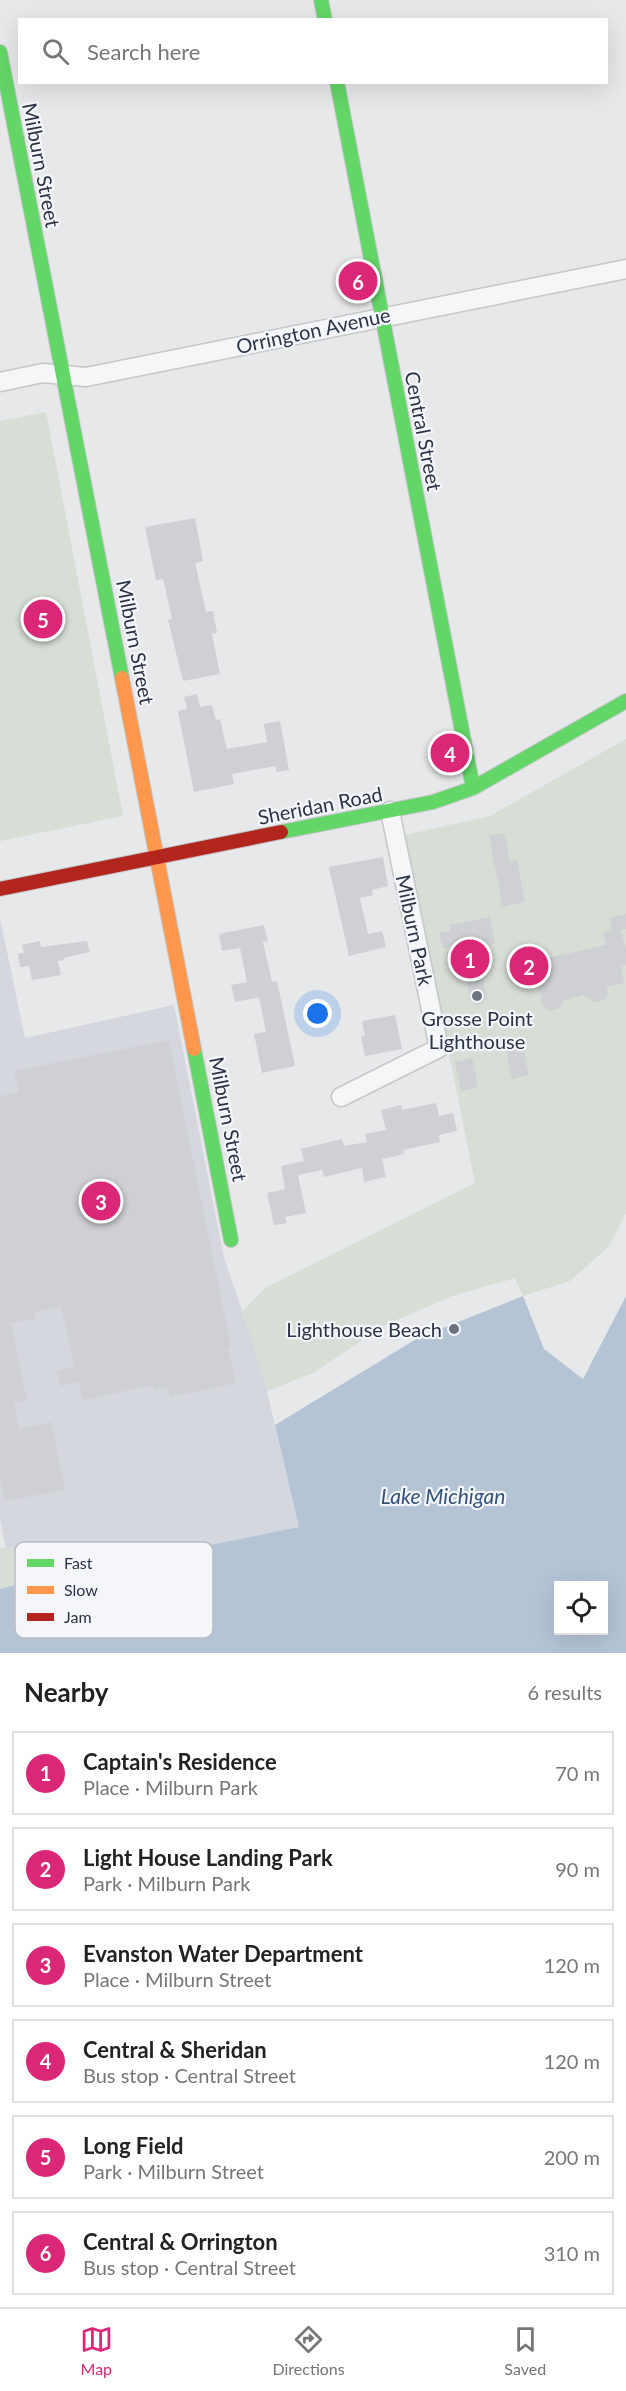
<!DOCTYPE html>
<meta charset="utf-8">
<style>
:root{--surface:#fff;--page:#f2f2f2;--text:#222;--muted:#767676;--line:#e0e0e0;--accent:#db2777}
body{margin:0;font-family:Lato,sans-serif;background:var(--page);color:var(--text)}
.controls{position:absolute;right:18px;bottom:18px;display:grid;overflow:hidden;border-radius:0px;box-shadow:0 6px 24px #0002}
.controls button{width:54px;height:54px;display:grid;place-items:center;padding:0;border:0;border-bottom:2px solid var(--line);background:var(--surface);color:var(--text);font:30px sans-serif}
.you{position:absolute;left:318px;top:1014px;width:21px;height:21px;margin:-15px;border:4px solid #fff;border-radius:50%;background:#1a73e8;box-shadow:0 0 0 9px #1a73e833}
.badge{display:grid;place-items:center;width:39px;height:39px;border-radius:50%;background:var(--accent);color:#fff;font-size:20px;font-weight:700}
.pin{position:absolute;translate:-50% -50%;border:3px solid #fff;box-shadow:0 2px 6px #0006}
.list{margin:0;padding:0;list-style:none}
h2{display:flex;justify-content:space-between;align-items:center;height:78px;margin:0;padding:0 24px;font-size:26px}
h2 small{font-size:20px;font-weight:400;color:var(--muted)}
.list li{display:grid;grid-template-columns:39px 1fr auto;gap:18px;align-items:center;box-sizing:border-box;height:84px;margin:0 12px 12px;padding:0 12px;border:2px solid var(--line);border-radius:0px}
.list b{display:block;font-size:22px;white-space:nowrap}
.list p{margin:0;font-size:20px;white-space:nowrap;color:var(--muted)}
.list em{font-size:20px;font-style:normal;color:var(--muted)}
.icon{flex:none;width:33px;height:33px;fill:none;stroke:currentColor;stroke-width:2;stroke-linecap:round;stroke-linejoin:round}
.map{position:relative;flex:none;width:626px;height:1653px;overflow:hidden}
.search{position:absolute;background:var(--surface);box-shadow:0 6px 24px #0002;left:18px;right:18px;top:18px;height:66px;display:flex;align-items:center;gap:15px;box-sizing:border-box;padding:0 21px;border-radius:0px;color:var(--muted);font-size:22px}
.sheet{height:654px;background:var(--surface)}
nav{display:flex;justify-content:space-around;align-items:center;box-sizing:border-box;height:84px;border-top:2px solid var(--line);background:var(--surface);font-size:16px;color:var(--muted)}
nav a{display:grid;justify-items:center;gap:3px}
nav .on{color:var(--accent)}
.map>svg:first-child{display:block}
</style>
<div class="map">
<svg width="626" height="1653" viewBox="0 0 626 1653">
<rect width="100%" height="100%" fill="#e6e8ea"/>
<path fill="#d4d7dd" d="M0,918L25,1038L174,1005L224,1258L260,1362L299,1527L107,1566L109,1576L62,1586L53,1543L6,1549L0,1519Z"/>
<path fill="#d6ded6" d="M46,412L123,816L0,841V421Z
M626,739V1213L609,1246L570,1281L523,1296L515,1278L452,1296L383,1326L313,1373L267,1391L243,1311L265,1288L475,1183L405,835L490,816Z
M54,1543L59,1573L0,1589V1547L6,1549Z"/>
<path fill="#b4c4d5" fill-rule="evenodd" d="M523,1296L544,1349L583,1379L626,1296V1653H0V1589L59,1573L63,1586L108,1576L106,1566L299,1527L275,1425L418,1338ZM558,1586H604V1630H558Z"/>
<path fill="#ced0d3" d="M195,518L203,561L195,563L206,612L213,611L217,633L212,634L220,674L183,681L168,620L172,619L163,579L156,580L145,527Z
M197,694L200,707L212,705L216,720L220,719L227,749L267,742L264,724L280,721L289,770L277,772L275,766L232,774L234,784L194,792L178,711L187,709L184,697Z
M504,833L510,861L517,859L525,902L503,907L489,836Z
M383,857L388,886L372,890L373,895L360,898L368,934L382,931L386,947L349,956L329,867Z
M626,914V929L621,930L626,950V965L621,967L624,983L606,987L608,995L604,1000L595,1002L584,995L564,1000L560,1008L550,1011L543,1006L535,971L546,969L544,959L606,945L603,932L612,931L609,918Z
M490,917L495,944L465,950L464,945L443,948L439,933L450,931L449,925Z
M264,925L268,941L263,942L272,982L277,981L295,1066L262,1073L254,1034L266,1032L259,997L235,1002L231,985L247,982L240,948L222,951L219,934Z
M40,941L41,947L87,941L90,952L63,958L64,960L58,961L61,975L32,980L29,966L20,967L18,954L24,953L22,945Z
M480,969L487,997L482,1004L476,1005L469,1000V990L465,972Z
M395,1015L402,1049L365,1056L361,1036H365L362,1021Z
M169,1040L231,1347L228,1348L236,1383L170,1397L167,1387L154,1390L153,1385L83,1400L79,1382L60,1386L56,1370L74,1367L61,1306L34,1312L36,1318L11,1323L27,1400L14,1403L19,1429L51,1422L65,1490L5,1501L0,1477V1096L19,1092L14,1071Z
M523,1046L529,1075L512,1079L506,1049Z
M472,1058L478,1087L461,1091L455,1062Z
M436,1103L439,1116L453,1113L457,1131L439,1135L440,1142L403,1150L404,1154L382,1159L386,1177L364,1182L362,1168L324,1177L322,1170L298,1175L306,1213L285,1217L287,1223L274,1225L267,1193L285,1189L281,1166L304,1161L301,1149L342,1139L344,1146L367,1142L365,1134L386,1130L381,1110L401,1105L402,1110Z"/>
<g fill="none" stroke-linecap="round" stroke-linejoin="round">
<g stroke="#c4c6c8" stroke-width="21">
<path id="street" d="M0,382L43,373L86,377L626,269
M341,1097L439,1048L390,811"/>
</g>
<g stroke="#c4c6c8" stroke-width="16">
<path id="fast" d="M321,0L325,20
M0,52L122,678
M337,82L473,788
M281,832L433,802L473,788L626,701
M194,1049L231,1240"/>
</g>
<g stroke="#c4c6c8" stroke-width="16">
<path id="slow" d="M122,678L194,1049"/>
</g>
<g stroke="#c4c6c8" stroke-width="16">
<path id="jam" d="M0,889L281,832"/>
</g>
<use href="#street" stroke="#f5f6f7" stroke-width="18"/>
<use href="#fast" stroke="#63d668" stroke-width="14"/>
<use href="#slow" stroke="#ff974d" stroke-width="14"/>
<use href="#jam" stroke="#b3261e" stroke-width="14"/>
</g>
<g fill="#6c737f" stroke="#f4f6f9" stroke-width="2">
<circle cx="477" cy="996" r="6"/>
<circle cx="454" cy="1329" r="6"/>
</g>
<g text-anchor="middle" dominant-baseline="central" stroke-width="4.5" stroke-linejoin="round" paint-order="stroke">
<g font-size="20" fill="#2b3445" stroke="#f4f6f9">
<text transform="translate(42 165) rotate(79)">Milburn Street</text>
<text transform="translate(313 330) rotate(-12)">Orrington Avenue</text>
<text transform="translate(424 431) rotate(79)">Central Street</text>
<text transform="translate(136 642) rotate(79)">Milburn Street</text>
<text transform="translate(320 805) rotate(-11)">Sheridan Road</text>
<text transform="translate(415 930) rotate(78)">Milburn Park</text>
<text transform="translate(229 1119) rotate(79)">Milburn Street</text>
</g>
<g font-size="20" fill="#2b3445" stroke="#f4f6f9">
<text x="477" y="1018">Grosse Point<tspan x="477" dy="23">Lighthouse</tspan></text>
<text x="442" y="1329" text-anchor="end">Lighthouse Beach</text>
</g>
<g font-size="21" font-style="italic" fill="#34527a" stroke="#f4f6f9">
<text x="443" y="1495">Lake Michigan</text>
</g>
</g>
<rect x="15" y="1542" width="198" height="96" rx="9" fill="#f4f6f9" stroke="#b8bcc3" stroke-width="1.5"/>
<rect x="27" y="1559" width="27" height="8" fill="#63d668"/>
<rect x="27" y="1586" width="27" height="8" fill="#ff974d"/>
<rect x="27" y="1613" width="27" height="8" fill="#b3261e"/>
<g font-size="16" fill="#2b3445">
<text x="64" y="1569">Fast</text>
<text x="64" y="1596">Slow</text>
<text x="64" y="1623">Jam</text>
</g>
</svg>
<div class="controls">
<button><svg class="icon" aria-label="locate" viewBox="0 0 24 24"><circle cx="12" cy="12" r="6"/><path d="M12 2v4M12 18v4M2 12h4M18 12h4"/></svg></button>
</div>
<div class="you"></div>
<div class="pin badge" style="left:470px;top:959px">1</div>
<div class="pin badge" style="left:529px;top:966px">2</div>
<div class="pin badge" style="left:101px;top:1201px">3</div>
<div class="pin badge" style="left:450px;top:753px">4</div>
<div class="pin badge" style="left:43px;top:619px">5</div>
<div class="pin badge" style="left:358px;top:281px">6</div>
<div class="search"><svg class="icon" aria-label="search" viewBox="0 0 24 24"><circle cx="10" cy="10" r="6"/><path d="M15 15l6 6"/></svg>Search here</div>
</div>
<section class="sheet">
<h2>Nearby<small>6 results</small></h2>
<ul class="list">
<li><span class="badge">1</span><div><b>Captain's Residence</b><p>Place · Milburn Park</p></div><em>70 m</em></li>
<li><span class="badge">2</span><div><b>Light House Landing Park</b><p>Park · Milburn Park</p></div><em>90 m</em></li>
<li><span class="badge">3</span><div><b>Evanston Water Department</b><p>Place · Milburn Street</p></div><em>120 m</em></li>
<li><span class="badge">4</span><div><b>Central &amp; Sheridan</b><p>Bus stop · Central Street</p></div><em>120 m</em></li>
<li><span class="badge">5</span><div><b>Long Field</b><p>Park · Milburn Street</p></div><em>200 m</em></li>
<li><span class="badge">6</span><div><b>Central &amp; Orrington</b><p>Bus stop · Central Street</p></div><em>310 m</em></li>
</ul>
</section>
<nav>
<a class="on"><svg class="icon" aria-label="map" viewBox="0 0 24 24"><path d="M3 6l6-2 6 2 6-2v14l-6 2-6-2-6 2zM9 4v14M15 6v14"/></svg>Map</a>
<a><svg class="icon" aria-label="directions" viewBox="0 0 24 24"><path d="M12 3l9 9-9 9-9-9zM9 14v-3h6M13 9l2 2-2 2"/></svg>Directions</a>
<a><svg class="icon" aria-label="saved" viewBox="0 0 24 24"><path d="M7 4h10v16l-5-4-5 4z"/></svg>Saved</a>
</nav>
